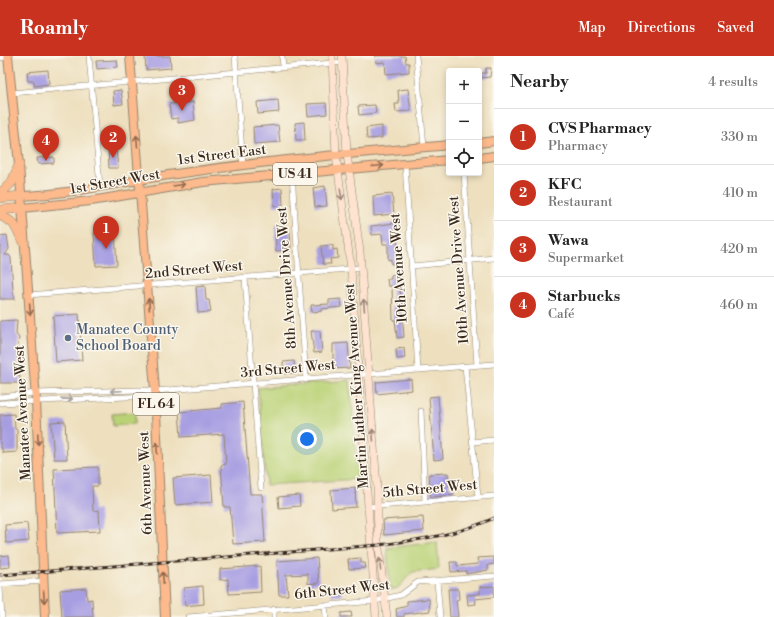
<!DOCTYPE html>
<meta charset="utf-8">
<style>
:root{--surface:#fff;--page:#f6f6f6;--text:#222;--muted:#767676;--line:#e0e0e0;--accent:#c8321e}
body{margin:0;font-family:"Libre Bodoni",serif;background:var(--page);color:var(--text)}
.controls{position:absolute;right:12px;top:12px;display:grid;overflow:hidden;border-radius:4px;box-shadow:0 2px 6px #0003}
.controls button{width:36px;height:36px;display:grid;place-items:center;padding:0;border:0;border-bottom:1px solid var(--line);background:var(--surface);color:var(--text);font:20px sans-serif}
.you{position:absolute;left:307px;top:383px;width:14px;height:14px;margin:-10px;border:3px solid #fff;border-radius:50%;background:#1a73e8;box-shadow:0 0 0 6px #1a73e833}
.badge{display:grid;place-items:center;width:26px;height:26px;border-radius:50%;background:var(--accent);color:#fff;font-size:13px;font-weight:700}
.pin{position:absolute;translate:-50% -33px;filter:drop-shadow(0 1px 2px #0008)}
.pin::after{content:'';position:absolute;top:21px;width:14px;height:12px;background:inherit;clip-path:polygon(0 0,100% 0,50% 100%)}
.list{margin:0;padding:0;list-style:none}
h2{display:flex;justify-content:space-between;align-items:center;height:52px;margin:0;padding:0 16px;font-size:17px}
h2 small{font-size:13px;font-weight:400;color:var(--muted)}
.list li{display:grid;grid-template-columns:26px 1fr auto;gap:12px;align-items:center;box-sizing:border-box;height:56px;padding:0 16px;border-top:1px solid var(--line)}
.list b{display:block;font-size:15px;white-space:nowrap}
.list p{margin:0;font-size:13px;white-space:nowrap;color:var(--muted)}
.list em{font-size:13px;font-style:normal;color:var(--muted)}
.icon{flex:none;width:22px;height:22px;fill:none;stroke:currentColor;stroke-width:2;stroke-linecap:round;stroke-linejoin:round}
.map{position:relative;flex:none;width:494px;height:561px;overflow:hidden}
header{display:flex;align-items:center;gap:24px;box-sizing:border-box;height:56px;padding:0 20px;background:var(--accent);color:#fff}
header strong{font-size:19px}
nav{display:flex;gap:22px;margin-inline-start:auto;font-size:14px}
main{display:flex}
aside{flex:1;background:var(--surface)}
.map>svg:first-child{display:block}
</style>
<header>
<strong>Roamly</strong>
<nav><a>Map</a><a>Directions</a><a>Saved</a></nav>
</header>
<main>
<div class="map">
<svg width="494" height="561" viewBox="0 0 494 561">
<rect width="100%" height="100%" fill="#fbf7ec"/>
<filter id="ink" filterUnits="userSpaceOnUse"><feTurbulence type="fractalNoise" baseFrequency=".025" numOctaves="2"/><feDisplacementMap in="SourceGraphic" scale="8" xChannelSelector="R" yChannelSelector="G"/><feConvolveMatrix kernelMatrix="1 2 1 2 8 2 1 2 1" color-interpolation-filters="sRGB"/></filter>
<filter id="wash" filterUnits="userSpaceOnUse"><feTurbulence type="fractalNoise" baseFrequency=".012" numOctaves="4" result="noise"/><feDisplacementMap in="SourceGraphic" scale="16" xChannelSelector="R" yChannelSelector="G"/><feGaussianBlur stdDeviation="0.9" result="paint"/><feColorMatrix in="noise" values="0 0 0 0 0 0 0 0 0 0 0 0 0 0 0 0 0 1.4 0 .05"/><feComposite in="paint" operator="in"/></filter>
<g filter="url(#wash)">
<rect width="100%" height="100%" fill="#eee0bf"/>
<path fill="#bad276" stroke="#7a7e4a" d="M350,324L358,423L266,429L258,332Z
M135,356V368L113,370L112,358Z
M437,486L439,513L412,516L398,532L390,534L387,492Z"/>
<g id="blocks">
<path fill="#a79ee2" d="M145,0H170L171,12L146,14Z
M375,0H405L406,7H409V16L386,18L385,6L376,7Z
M117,4L118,11L97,13L96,5Z
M486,12H491L490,21L481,22V17H486Z
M48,14L49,28L34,30V25H28L27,16Z
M408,33L411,55L396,56L395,48H399L398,34Z
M121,34L123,48L114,49L113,35Z
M278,44L279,56L258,58L257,46Z
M193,46L195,64L178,67V62L171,63L169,48Z
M326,47L327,58L308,60L307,48Z
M375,49L376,57L359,59L358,50Z
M304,66L305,84H296L295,67Z
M278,69L280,86L254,88L253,71Z
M382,70V82L367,83L366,72Z
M108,92H116L118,112H109Z
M54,101V107L38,108L37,102Z
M325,130L327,150L315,151L313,132Z
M282,132L283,149L274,150L273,133Z
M392,138L394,158L374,160L373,140Z
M396,167L399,207L391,208V203L388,204V188H383L382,178L372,179L371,170Z
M283,169V176L290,175L291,194L276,195L275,170Z
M115,175L117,209L96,210L94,177Z
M7,179L9,193L5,199H9L11,202L13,235L15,243H0V180Z
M333,189V194L337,193L338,202L330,203L331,208H323L321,190Z
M399,218L404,281L397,282L395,264H393L392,230H388L387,223H391V219Z
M205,230L206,244H209L211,256L198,257L196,231Z
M341,243L342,251L322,253V255L312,256L311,249L329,248V244Z
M79,258L82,304L56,306L53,260Z
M17,264L16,278L19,282L17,296L18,302V320H20V327H0V265Z
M311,275H320L322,296L314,297Z
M348,287L350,312L333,313V288Z
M404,292L405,302L397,303L396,293Z
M294,305L295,317L284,318L283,306Z
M411,323L412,334L377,338L376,326Z
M438,340L443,403L434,404L429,341Z
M243,346L250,438H262L265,486L233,488L230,451H224L221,409L226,408L224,378L181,381L179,356L222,352V348Z
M14,358L15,373H17V396L3,397L0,387V359Z
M65,365L67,403H54L51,366Z
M98,411V430H92L93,455L99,454L100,475L57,477L54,413Z
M448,417L449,431H453L454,439L431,441L429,418Z
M211,419L213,446L175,449L173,422Z
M355,432L356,451L332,453L331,434Z
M299,439L300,450L279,452L278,441Z
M423,461L424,475L384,479L383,464Z
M27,467L29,485L6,487L5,469Z
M9,499L10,511L0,512V500Z
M494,501V508L488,509V514L466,518V515L451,516L450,506H457V510L478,508L477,502Z
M317,502L319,527L308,528V518L286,519L288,539H279L277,505Z
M361,502V507H365L366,512L349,513L348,503Z
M260,510L261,536L229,538L228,523L220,524V513Z
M203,530L204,548L185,550L184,532Z
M494,530V541L475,543L476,548L468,549L467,539L480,538V531Z
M86,532L87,544L92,543L93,561H62L60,534Z
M342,532V540H332L331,533Z
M448,533H458L459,543L456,544L458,561H450Z
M429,543L430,555L404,558V561H397L396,553L407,550V545Z
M351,556L352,561H341V557Z"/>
</g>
</g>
<g filter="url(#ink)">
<use href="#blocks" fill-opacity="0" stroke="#94856e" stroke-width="1"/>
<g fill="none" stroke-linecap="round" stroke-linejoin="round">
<g stroke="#94856e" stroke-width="6">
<path id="street" d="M89,0L100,131
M235,0L243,110
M282,0L283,11
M416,0L424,91
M0,2L8,1
M12,37L343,6
M405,108L418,314
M464,117L477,309
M292,118L306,324
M412,210L494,202
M245,222L261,432
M28,239L361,212
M465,310L478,441
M0,341L36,337L139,334L155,335L494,308
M0,347L147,340L155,335
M421,355L425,446
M472,386L494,384
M368,451L494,440
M437,525L440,561
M0,528L43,525
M0,532L2,561
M325,549L326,561
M274,553V561
M188,561L375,545L401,539L418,526L494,520"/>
</g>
<g stroke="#94856e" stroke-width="8">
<path id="secondary" d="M332,0L336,99L351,213L376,561
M342,0L347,98L360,196L377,431L378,484L387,561"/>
</g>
<g stroke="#94856e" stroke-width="10">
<path id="primary" d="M8,0L19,109L36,344L45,561
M130,0L155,335L165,561
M479,87L494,85
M479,102L494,100
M21,140C76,138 129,124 183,117C271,104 360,97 449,89
M22,152L91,145L203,126L449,104"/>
</g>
<g stroke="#94856e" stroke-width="10">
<path id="highway" d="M0,138L12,126L19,109
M0,142L21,140
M0,154L22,152
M0,159L13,167L24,186"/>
</g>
<use href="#street" stroke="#fff" stroke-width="5"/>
<use href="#secondary" stroke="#fee3d1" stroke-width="7"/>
<use href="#primary" stroke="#fcba8d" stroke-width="8"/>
<use href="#highway" stroke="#fcba8d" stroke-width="9"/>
<g stroke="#3b2a1e" stroke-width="3">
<path id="rail" d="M0,519L379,489C418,484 458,479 494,462"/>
</g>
<use href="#rail" stroke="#fbf7ec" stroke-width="1.5" stroke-dasharray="4.5" stroke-linecap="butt"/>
</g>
<defs><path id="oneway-shaft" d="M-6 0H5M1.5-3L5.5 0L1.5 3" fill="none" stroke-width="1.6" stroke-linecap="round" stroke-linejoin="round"/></defs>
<g stroke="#926b50">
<use href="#oneway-shaft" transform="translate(137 85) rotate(-95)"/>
<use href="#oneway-shaft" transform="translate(378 110) rotate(-5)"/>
<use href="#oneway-shaft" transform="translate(179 129) rotate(-9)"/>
<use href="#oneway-shaft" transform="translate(149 248) rotate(-94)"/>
<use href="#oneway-shaft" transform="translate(30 253) rotate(86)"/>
<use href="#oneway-shaft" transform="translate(38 383) rotate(88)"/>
<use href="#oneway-shaft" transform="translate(157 392) rotate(-92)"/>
<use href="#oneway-shaft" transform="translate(163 522) rotate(-93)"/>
<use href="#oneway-shaft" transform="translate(44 541) rotate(87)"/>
</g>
<g stroke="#9c8678">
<use href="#oneway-shaft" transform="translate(341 138) rotate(81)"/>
<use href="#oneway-shaft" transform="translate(364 249) rotate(-94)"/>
<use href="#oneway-shaft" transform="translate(373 379) rotate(-94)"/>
<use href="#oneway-shaft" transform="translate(380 508) rotate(-95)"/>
</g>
<g stroke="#a79f9a">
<use href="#oneway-shaft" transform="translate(116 335) rotate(178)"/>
<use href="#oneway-shaft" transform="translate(67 343) rotate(-1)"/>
</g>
</g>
<circle fill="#5c6f8a" stroke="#fbf7ec" stroke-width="1.5" cx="68" cy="282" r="4"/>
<g text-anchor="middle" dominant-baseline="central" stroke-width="3" stroke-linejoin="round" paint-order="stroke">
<g fill="#fbf7ec" stroke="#75685c" stroke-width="1">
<rect x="273" y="107" width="44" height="22" rx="3"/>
<rect x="133" y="337" width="46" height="22" rx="3"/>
</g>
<g font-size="13" font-weight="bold" fill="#3b2a1e">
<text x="295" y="118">US 41</text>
<text x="156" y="348">FL 64</text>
</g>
<g font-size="14" fill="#3b2a1e" stroke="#fbf7ec">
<text transform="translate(222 99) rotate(-7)">1st Street East</text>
<text transform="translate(115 126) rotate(-10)">1st Street West</text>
<text transform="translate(399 212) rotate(-94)">10th Avenue West</text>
<text transform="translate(194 214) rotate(-5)">2nd Street West</text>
<text transform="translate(459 214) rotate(-94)">10th Avenue Drive West</text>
<text transform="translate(287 222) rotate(-94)">8th Avenue Drive West</text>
<text transform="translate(288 313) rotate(-5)">3rd Street West</text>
<text transform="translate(357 330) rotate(-94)">Martin Luther King Avenue West</text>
<text transform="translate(23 357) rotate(-93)">Manatee Avenue West</text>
<text transform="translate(146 427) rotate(-92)">6th Avenue West</text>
<text transform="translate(430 433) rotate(-5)">5th Street West</text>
<text transform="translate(342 534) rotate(-6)">6th Street West</text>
</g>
<g font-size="14" fill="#4e5e75" stroke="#fbf7ec" text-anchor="start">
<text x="76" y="274">Manatee County<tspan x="76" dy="16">School Board</tspan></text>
</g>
</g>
</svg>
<div class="controls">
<button>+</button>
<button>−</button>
<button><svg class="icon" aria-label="locate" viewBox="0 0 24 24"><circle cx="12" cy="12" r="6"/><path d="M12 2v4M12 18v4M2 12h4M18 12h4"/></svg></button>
</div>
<div class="you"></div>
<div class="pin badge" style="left:106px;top:193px">1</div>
<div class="pin badge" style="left:113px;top:102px">2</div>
<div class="pin badge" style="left:182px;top:55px">3</div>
<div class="pin badge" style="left:46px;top:105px">4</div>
</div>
<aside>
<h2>Nearby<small>4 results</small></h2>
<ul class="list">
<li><span class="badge">1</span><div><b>CVS Pharmacy</b><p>Pharmacy</p></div><em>330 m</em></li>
<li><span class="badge">2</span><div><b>KFC</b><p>Restaurant</p></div><em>410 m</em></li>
<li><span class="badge">3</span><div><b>Wawa</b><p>Supermarket</p></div><em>420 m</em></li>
<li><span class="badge">4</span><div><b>Starbucks</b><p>Café</p></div><em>460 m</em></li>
</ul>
</aside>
</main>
